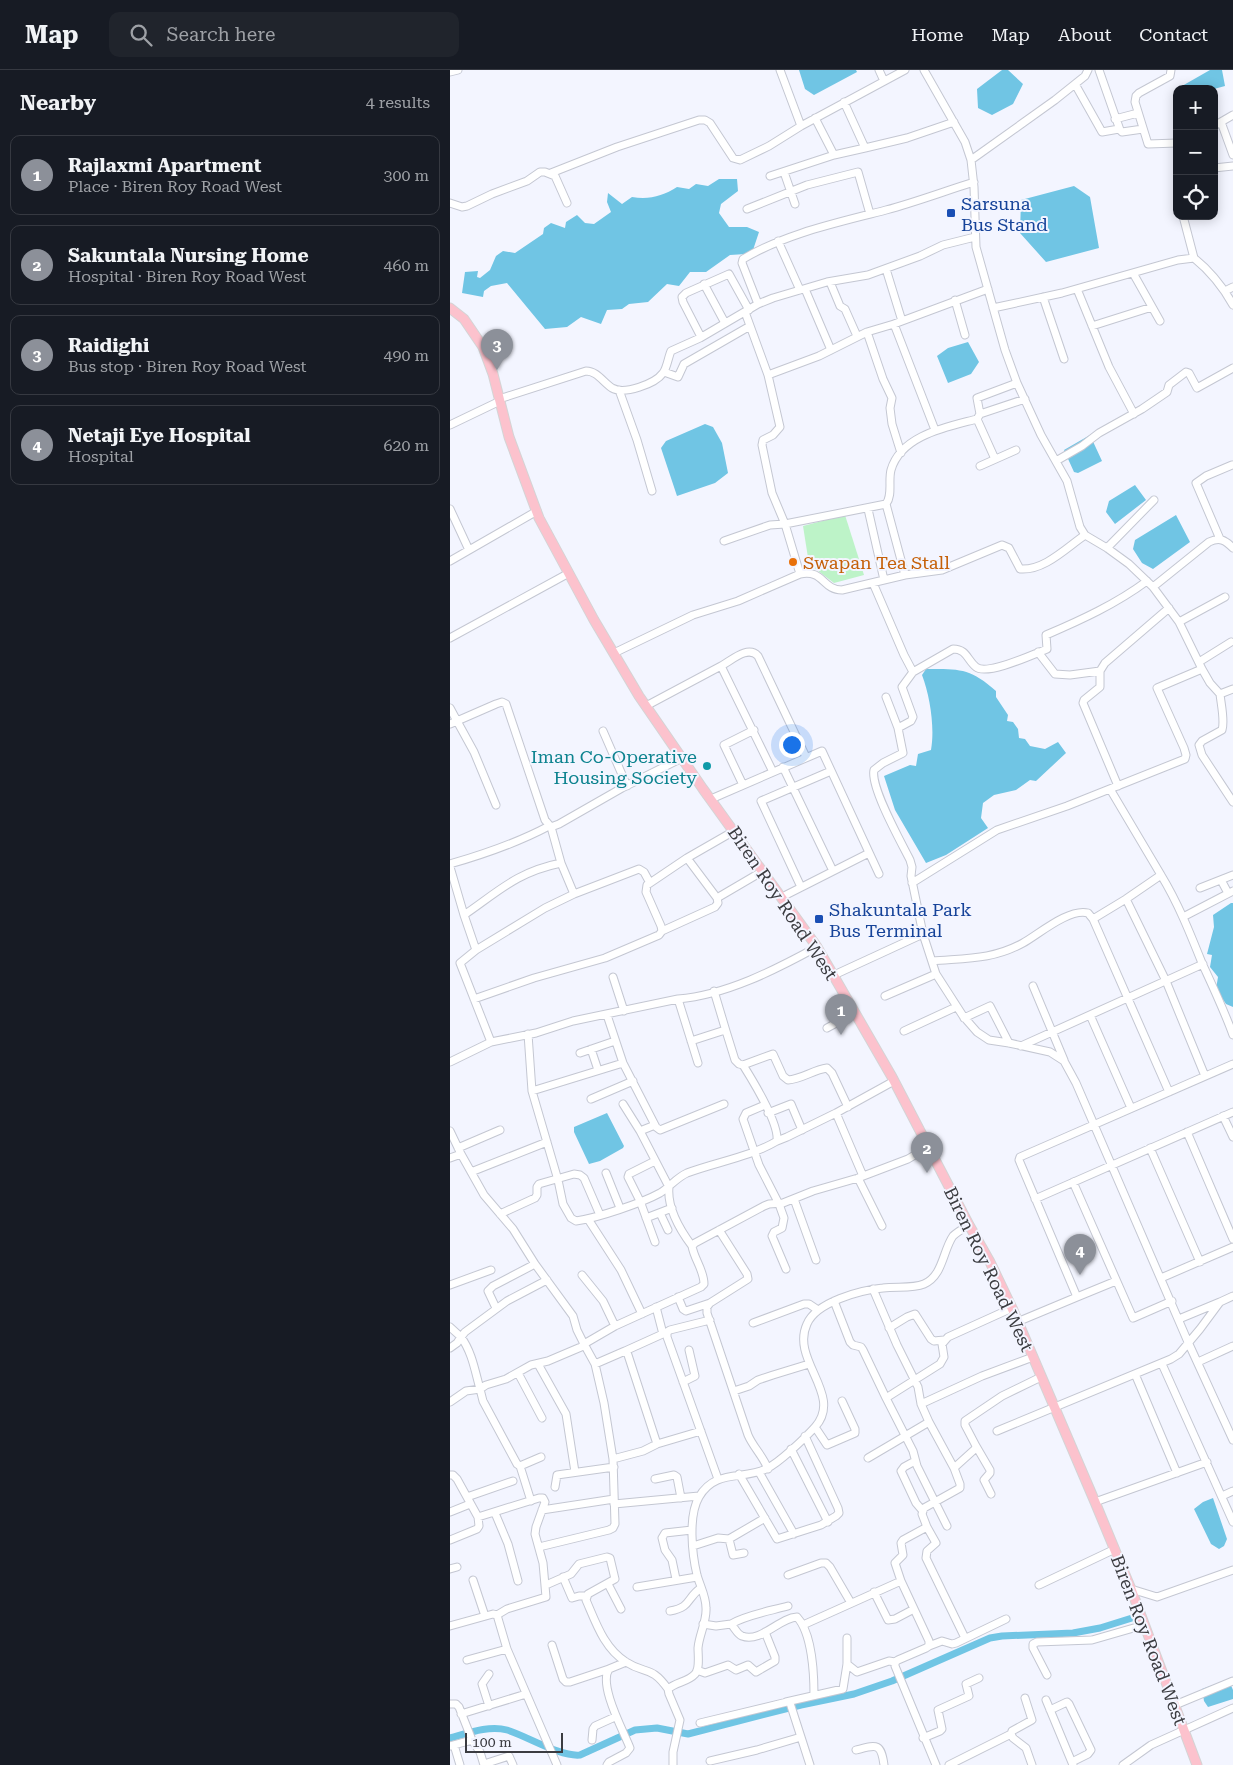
<!DOCTYPE html>
<meta charset="utf-8">
<style>
:root{--surface:#171b24;--page:#20242c;--text:#f1f3f6;--muted:#9ea1a6;--line:#363941;--accent:#8c9099}
body{margin:0;font-family:"Roboto Serif",serif;background:var(--page);color:var(--text)}
.controls{position:absolute;right:15px;top:15px;display:grid;overflow:hidden;border-radius:10px;box-shadow:0 2px 12px #0003}
.controls button{width:45px;height:45px;display:grid;place-items:center;padding:0;border:0;border-bottom:1px solid var(--line);background:var(--surface);color:var(--text);font:25px sans-serif}
.scale{position:absolute;left:15px;bottom:12px;width:98px;box-sizing:border-box;padding-left:5px;border:2px solid #3b3c41;border-top:0;font-size:14px;line-height:18px;white-space:nowrap;color:#3b3c41;-webkit-text-stroke:4px #f3f5ff;paint-order:stroke}
.you{position:absolute;left:341px;top:674px;width:18px;height:18px;margin:-12px;border:4px solid #fff;border-radius:50%;background:#1a73e8;box-shadow:0 0 0 8px #1a73e833}
.badge{display:grid;place-items:center;width:32px;height:32px;border-radius:50%;background:var(--accent);color:#fff;font-size:16px;font-weight:700}
.pin{position:absolute;translate:-50% -41px;filter:drop-shadow(0 1px 2px #0008)}
.pin::after{content:'';position:absolute;top:26px;width:18px;height:15px;background:inherit;clip-path:polygon(0 0,100% 0,50% 100%)}
.list{margin:0;padding:0;list-style:none}
h2{display:flex;justify-content:space-between;align-items:center;height:65px;margin:0;padding:0 20px;font-size:21px}
h2 small{font-size:16px;font-weight:400;color:var(--muted)}
.list li{display:grid;grid-template-columns:32px 1fr auto;gap:15px;align-items:center;box-sizing:border-box;height:80px;margin:0 10px 10px;padding:0 10px;border:1px solid var(--line);border-radius:10px}
.list b{display:block;font-size:19px;white-space:nowrap}
.list p{margin:0;font-size:16px;white-space:nowrap;color:var(--muted)}
.list em{font-size:16px;font-style:normal;color:var(--muted)}
.icon{flex:none;width:28px;height:28px;fill:none;stroke:currentColor;stroke-width:2;stroke-linecap:round;stroke-linejoin:round}
.map{position:relative;flex:none;width:783px;height:1695px;overflow:hidden}
header{display:flex;align-items:center;gap:30px;box-sizing:border-box;height:70px;padding:0 25px;background:var(--surface);border-bottom:1px solid var(--line)}
header strong{font-size:24px}
nav{display:flex;gap:28px;margin-inline-start:auto;font-size:18px}
.search{width:350px;height:45px;background:var(--page);display:flex;align-items:center;gap:12px;box-sizing:border-box;padding:0 18px;border-radius:10px;color:var(--muted);font-size:19px}
main{display:flex}
aside{flex:1;background:var(--surface)}
.map>svg:first-child{display:block}
</style>
<header>
<strong>Map</strong>
<div class="search"><svg class="icon" aria-label="search" viewBox="0 0 24 24"><circle cx="10" cy="10" r="6"/><path d="M15 15l6 6"/></svg>Search here</div>
<nav><a>Home</a><a>Map</a><a>About</a><a>Contact</a></nav>
</header>
<main>
<aside>
<h2>Nearby<small>4 results</small></h2>
<ul class="list">
<li><span class="badge">1</span><div><b>Rajlaxmi Apartment</b><p>Place · Biren Roy Road West</p></div><em>300 m</em></li>
<li><span class="badge">2</span><div><b>Sakuntala Nursing Home</b><p>Hospital · Biren Roy Road West</p></div><em>460 m</em></li>
<li><span class="badge">3</span><div><b>Raidighi</b><p>Bus stop · Biren Roy Road West</p></div><em>490 m</em></li>
<li><span class="badge">4</span><div><b>Netaji Eye Hospital</b><p>Hospital</p></div><em>620 m</em></li>
</ul>
</aside>
<div class="map">
<svg width="783" height="1695" viewBox="0 0 783 1695">
<rect width="100%" height="100%" fill="#f3f5ff"/>
<path fill="#bdf3c8" d="M395,445L414,505L384,513L359,494L353,456Z"/>
<path fill="#70c5e4" d="M349,0H406L407,2L364,25L355,19Z
M552,0H558L573,14L563,34L542,45L528,38L527,19Z
M760,0H772L775,16L764,19H733L732,16Z
M269,109H287L288,121L271,134L269,143L279,157H297L309,162L303,180L296,184L280,185L256,202H240L229,216L217,214L198,232L179,234L172,239L157,240L151,254L131,247L117,257L95,259L57,213L41,216L34,221L33,227L12,223L15,202L28,201L27,207L30,208L40,200L46,186L53,181L65,183L93,164L94,158L101,153L115,158L116,152L127,145L135,153L144,154L161,142L157,132L158,123L172,134L182,127C199,130 213,126 227,117L239,119L246,114L258,116Z
M624,116L640,127L649,178L596,192L570,163L571,130Z
M518,272L529,292L521,304L498,313L487,286L498,278Z
M255,354L263,357L272,373L278,403L265,413L227,426L211,378L216,371Z
M640,365L652,391L628,403L624,402L614,380Z
M685,415L696,430L665,454L656,442L659,431Z
M726,445L740,472L703,499L692,493L683,479L685,470Z
M476,599C510,599 520,598 546,621V627L558,645L557,651L563,652L568,659L569,668L575,669L580,676L595,679L608,672L616,683L586,711L580,710L566,720L544,725L533,733L531,748L538,758L496,785L476,793L445,740L434,706L460,695L466,696L468,684L481,680C485,658 480,626 472,605Z
M781,833H783V937L776,934L766,919L768,907L760,897L762,885L757,884L764,857L763,845Z
M157,1043L174,1076L173,1078L150,1091L139,1094L124,1062V1057Z
M763,1428L777,1469L774,1476L769,1479L761,1474L744,1439L753,1432Z
M779,1611L783,1620V1629L758,1637L754,1631L752,1619L771,1612Z"/>
<g fill="none" stroke-linecap="round" stroke-linejoin="round">
<path stroke="#70c5e4" stroke-width="7" d="M0,1668C18,1663 39,1655 57,1660C77,1666 110,1687 130,1685L185,1660L207,1658L238,1664L351,1635L404,1624L442,1611L540,1568L552,1566L623,1563L650,1558L682,1548"/>
<g stroke="#c4c7d2" stroke-width="9">
<path id="minor" d="M429,0L434,11
M474,0L515,72L521,90L524,117L526,177L555,280L567,313L591,365L617,411L630,457L635,465L657,478L679,494L703,517L729,552L752,599L760,613L770,624L783,619
M649,0L670,60L672,62L693,59
M721,0L720,6L689,23L686,26L685,32L698,74L727,73
M0,2L8,0
M625,14L652,62L669,59
M365,48L384,85L415,78L394,32
M665,49L688,43
M771,52L783,85
M351,56L455,0
M764,56L783,45
M415,78L457,68L504,52
M521,90L605,30L635,6L638,0
M764,98L783,96
M334,102L345,134
M101,103L167,77L249,50H255L260,53L283,88L290,90L319,76L351,56L330,0
M320,106L384,85
M0,133L12,137L17,136L42,124L77,111L90,102H95L105,106L117,133
M297,139L357,115L408,102L420,144
M733,146L744,188
M328,171L350,220
M436,199L452,251
M683,203L710,251
M380,212L390,236L395,239L407,266
M254,214L275,253
M355,219L381,280
M627,219L659,297L684,344
M775,221L783,217
M593,227L614,289
M505,230L515,265
M308,234L292,193L293,189C337,163 387,153 436,140C466,132 495,121 524,112
M543,238L612,223L728,190L744,188C760,201 773,217 783,235
M295,242L318,305L369,286L417,262L444,254L538,219
M444,254L485,360
M642,256L702,237
M417,262L433,309L442,328L440,338L442,354L451,383
M251,267L233,232L232,227L236,223L279,204L299,240
M214,302L228,307L234,294L300,256
M318,305L330,357L323,365L313,370L312,375L322,423L335,454L350,504
M169,320L187,370L202,421
M49,329L136,301C147,301 153,312 162,318C174,325 205,314 213,303C217,298 218,288 221,281L250,268L308,234L323,228L377,212L418,205L470,186L493,175L525,167
M530,344L575,329
M527,349L545,389
M0,355L50,331
M606,391L632,376L649,363L692,339L717,322L719,315L736,302L739,303L747,318L783,298
M530,396L566,380
M436,434L455,505
M0,439L19,480
M418,439L434,510
M770,469L746,413L756,406L782,395
M274,471L320,455L335,454L436,434C443,425 438,411 441,400C451,365 497,357 527,349L530,344L527,328L567,313
M657,478L704,430
M0,491L87,441
M697,511C666,534 631,550 596,565L597,579C584,584 537,606 526,597C517,590 517,579 503,579L463,602L452,617L463,647L461,651L448,658L453,683L433,693L424,700C420,717 451,772 460,790L462,797L461,806L473,864L486,904L513,946L527,962L539,970L559,973L600,982L614,991L626,1013L738,1272L783,1370
M423,513L454,585L463,602
M703,517L759,472C770,467 775,470 783,478
M729,552L775,527
M0,568L119,503
M588,582L605,604L620,605L650,601
M164,583L243,545L288,531L350,504C374,499 372,520 392,520L455,505L492,500L552,475L559,478L570,499C594,501 616,478 635,465
M749,592L781,572
M271,596C282,590 298,575 308,586L356,687
M770,624C771,634 775,651 772,660L752,671L749,675L752,685L783,732
M436,627L448,658
M196,636L271,596L323,702
M0,638L7,651L46,634L52,632L56,634L95,750L101,757L109,754L172,718L232,688
M0,654L7,651L24,682L46,735
M153,661L177,716
M333,697L383,801
M291,716L293,715L274,675L304,660
M668,716L633,633L634,630L650,617V601L655,593L719,538
M261,729L372,681L429,804
M101,757L111,793
M0,794C35,784 67,773 99,756
M0,797L14,845C49,821 67,802 111,793L124,824L95,838L26,880L10,893L41,972
M711,805C728,833 740,863 752,893C763,917 774,940 783,965
M771,810L778,823
M462,813L547,760L617,736L735,689L736,685L734,678L707,618L752,599
M351,817L311,731L381,701
M750,818L783,805
M124,824L189,799L194,802L200,813
M332,827L419,783
M267,828L313,801
M676,829L716,911L755,1006
M14,845L26,880
M733,847L783,821
M643,849L719,1022
M212,861L265,837L268,833L267,828L237,788
M482,891C515,888 542,890 573,873C589,864 619,838 638,843L643,849L676,829L711,805L660,719
M384,905L473,864
M163,907L174,941
M583,916L614,990
M264,921L276,961
M435,926L486,904
M24,929L84,908L155,888L209,865L212,861L211,856L196,822L197,815L237,788L284,761
M228,929L248,993
M157,945L173,993L206,1057L210,1060L274,1034
M640,945L681,1038
M514,948L540,936L559,973
M377,958L405,943
M454,961L506,937
M78,964L82,1021L108,1110L113,1134L121,1148L126,1151C147,1148 192,1133 210,1123C220,1117 226,1108 237,1103C266,1092 300,1087 327,1071C329,1054 303,1011 293,995
M241,971L272,961H276L285,990L289,994L293,995L323,984L333,1006L338,1010C352,1009 363,1000 377,998L382,1003L398,1037
M571,976L753,894
M141,979L148,1000
M130,983L165,971
M0,992L41,972L86,963L123,951L228,929C276,925 325,900 367,877
M82,1021L173,993
M141,1029L183,1011
M173,1034L190,1061L219,1117C217,1137 230,1160 242,1176
M315,1035L296,1043L293,1049L309,1095L329,1134L334,1148L332,1158L324,1162L322,1166L336,1199
M318,1043L341,1034L352,1060
M386,1043L413,1106
M773,1046L783,1067
M0,1061L11,1084L34,1125L63,1159L85,1194L123,1246L127,1260L134,1274L131,1277L98,1291L81,1295L56,1309L36,1315L30,1319L33,1331L67,1394L70,1396L91,1387
M190,1061L205,1055
M737,1062L783,1169
M327,1071L337,1067L386,1043L444,1011
M8,1078L50,1060
M700,1078L750,1192
M0,1088L11,1084
M21,1102L97,1072
M156,1103L170,1138
M408,1108L432,1156
M623,1112L683,1248L722,1231
M344,1129L366,1190
M585,1129L783,1042
M210,1143L218,1160
M50,1144L85,1128L87,1125V1117L89,1114L124,1104L130,1105L134,1108L150,1145
M196,1148L222,1138
M138,1149L171,1200L192,1244
M269,1160L297,1204L298,1209L260,1233L257,1237V1243L298,1365C303,1377 313,1386 318,1399
M205,1172L190,1131L178,1107L179,1104L205,1091
M132,1205L153,1231L165,1256
M711,1208L783,1177
M0,1215L41,1200
M423,1219L447,1275L468,1317L471,1334L479,1352L504,1398
M228,1227L233,1239L236,1241L260,1233
M627,1227L666,1211
M384,1231L400,1272L403,1275L411,1277L413,1280L436,1328
M206,1237L213,1264
M46,1238L38,1221L43,1216L85,1194
M729,1249L770,1232
M260,1250L220,1260L217,1262V1267L268,1409
M567,1252L627,1227L569,1090L570,1087L783,994
M303,1253L354,1234H359L368,1240
M0,1257L11,1267L7,1273L0,1278
M439,1258L457,1247L465,1244L481,1269L484,1271L494,1270
M175,1281L217,1262
M748,1292L783,1276
M88,1294L116,1344L125,1402
M145,1294L175,1281L178,1285L207,1374L251,1361
M712,1294L783,1452
M68,1303L92,1348
M685,1304L727,1403
M233,1312L245,1306L239,1280
M284,1321L299,1316L308,1310L323,1305L359,1294
M0,1332L16,1321L30,1319C25,1301 22,1282 11,1267L15,1262L57,1231L97,1210
M471,1334L532,1306L583,1287
M365,1357L377,1375L405,1363V1359L392,1331
M547,1361L721,1289L729,1284L750,1259L770,1232L783,1226
M526,1376L540,1400V1403L534,1410L541,1424
M341,1379L378,1452
M418,1388L479,1352
M163,1389L193,1381L207,1374
M465,1391L454,1397L451,1401L466,1433L472,1440
M70,1396L81,1431
M309,1402L344,1464
M289,1404L327,1469L371,1455L386,1446L389,1443L388,1438L355,1366
M0,1405H3L7,1409L28,1447L89,1428H93L95,1432L86,1457L85,1464L93,1493L96,1527L57,1539L47,1545
M205,1409L224,1405L227,1407L231,1428
M105,1417L107,1405L164,1397
M772,1426L783,1421
M17,1427L63,1411
M645,1432L757,1392
M164,1434L249,1426
M92,1440L164,1429
M0,1442L20,1434
M45,1443L58,1474L68,1511
M497,1456L467,1396L463,1381L436,1328L490,1294L494,1287L492,1274L498,1267L562,1238
M477,1457L486,1473L477,1481L476,1488L515,1568
M279,1469L283,1485L294,1483
M0,1470L27,1459L29,1456L28,1447
M243,1476L268,1468L279,1469L315,1448
M89,1477L159,1460L163,1458L165,1454L163,1389L154,1333L145,1294L134,1274L165,1256L251,1217L254,1214C254,1200 244,1189 242,1176L245,1173L314,1136L319,1134L333,1133L363,1121L408,1108L458,1089L478,1077
M0,1499L7,1497
M338,1505L371,1493H376L380,1497L401,1533
M113,1507L122,1528L129,1526H136
M226,1509L222,1490L215,1480L212,1468L215,1463L242,1460
M23,1510L35,1546
M158,1514L171,1539
M96,1515L121,1504L129,1494L157,1487L160,1488L165,1509L138,1524L136,1530C146,1553 154,1578 176,1592C196,1605 201,1595 218,1619
M589,1515L665,1479
M187,1517L247,1507
M681,1519L707,1527L783,1500
M424,1522L438,1550L445,1549L464,1539
M220,1541C242,1537 236,1528 251,1518
M253,1554L266,1556L281,1554C285,1558 287,1564 292,1566C311,1573 329,1548 347,1547C362,1563 364,1604 364,1625
M281,1554C296,1545 320,1541 338,1536
M353,1555L451,1511
M0,1556L43,1544L47,1545L57,1579L107,1695
M102,1575L113,1609L116,1612H120L159,1599
M479,1576L492,1571L502,1574L506,1573L556,1549
M17,1590L57,1579
M397,1594L407,1602L439,1591L445,1592
M247,1600L255,1603L278,1595L286,1600L298,1595L306,1602L325,1591V1587L315,1562
M39,1604L32,1614L39,1636
M597,1605L583,1578V1574L587,1572L642,1570L694,1555
M575,1628L582,1650L562,1661L561,1664L563,1668L576,1678L582,1695
M596,1630L623,1695
M336,1632L393,1619L397,1594V1568
M0,1634H6L9,1637L22,1670L30,1682L34,1695
M725,1635L783,1611
M600,1640L617,1632L619,1634L641,1680L638,1684L622,1692
M11,1644L76,1624
M250,1653L337,1632L340,1633L360,1695
M473,1668L490,1661L492,1659L488,1640L519,1626L516,1614L529,1608
M142,1670L143,1659L145,1656L165,1647
M4,1675L10,1695
M0,1676L22,1670
M406,1680C426,1675 431,1672 434,1695
M260,1691L307,1680L351,1667
M34,1694L59,1686L63,1695
M157,1695L159,1692L176,1683L180,1678C174,1662 148,1615 159,1599L176,1592
M223,1695V1682L230,1650L219,1624L218,1619C226,1612 238,1612 245,1604C250,1599 248,1585 248,1578C249,1565 257,1551 256,1538C256,1526 250,1516 247,1505C242,1484 238,1446 249,1427C265,1399 293,1410 316,1399C329,1393 355,1368 365,1357C394,1325 340,1290 357,1254C366,1232 411,1220 433,1218C446,1216 462,1219 474,1214C493,1206 493,1180 503,1166C507,1162 514,1158 519,1155
M486,1695L445,1596V1592L448,1590L476,1578L479,1576V1571L451,1511L445,1493L453,1485L451,1473L453,1470L477,1457L472,1444L474,1438L510,1418V1414L504,1398L525,1379L526,1376L515,1355V1351L552,1326L591,1307
M499,1695L561,1664
M673,1695L701,1675L783,1638"/>
</g>
<g stroke="#d4d4d5" stroke-width="11">
<path id="major" d="M0,238L14,249L33,277L43,304L59,367L89,448L144,550L189,626L253,719L367,877L442,1007L519,1155L540,1192L562,1238L645,1432L681,1519L747,1695"/>
</g>
<use href="#minor" stroke="#fff" stroke-width="7"/>
<use href="#major" stroke="#fcc2cd" stroke-width="9"/>
</g>
<g fill="#1a4fb4" stroke="#f3f5ff" stroke-width="2">
<rect x="496" y="138" width="10" height="10" rx="2.5"/>
<rect x="364" y="844" width="10" height="10" rx="2.5"/>
</g>
<circle fill="#e8710a" stroke="#f3f5ff" stroke-width="2" cx="343" cy="492" r="5"/>
<circle fill="#0f9aa8" stroke="#f3f5ff" stroke-width="2" cx="257" cy="696" r="5"/>
<g text-anchor="middle" dominant-baseline="central" stroke-width="4" stroke-linejoin="round" paint-order="stroke">
<g font-size="18" fill="#164399" stroke="#f3f5ff" text-anchor="start">
<text x="511" y="133">Sarsuna<tspan x="511" dy="21">Bus Stand</tspan></text>
<text x="379" y="839">Shakuntala Park<tspan x="379" dy="21">Bus Terminal</tspan></text>
</g>
<g font-size="18" fill="#c56008" stroke="#f3f5ff" text-anchor="start">
<text x="353" y="492">Swapan Tea Stall</text>
</g>
<g font-size="18" fill="#0d838f" stroke="#f3f5ff" text-anchor="end">
<text x="247" y="686">Iman Co-Operative<tspan x="247" dy="21">Housing Society</tspan></text>
</g>
<g font-size="18" fill="#3b3c41" stroke="#f3f5ff">
<text transform="translate(333 833) rotate(56)">Biren Roy Road West</text>
<text transform="translate(539 1199) rotate(64)">Biren Roy Road West</text>
<text transform="translate(699 1570) rotate(69)">Biren Roy Road West</text>
</g>
</g>
</svg>
<div class="controls">
<button>+</button>
<button>−</button>
<button><svg class="icon" aria-label="locate" viewBox="0 0 24 24"><circle cx="12" cy="12" r="6"/><path d="M12 2v4M12 18v4M2 12h4M18 12h4"/></svg></button>
</div>
<div class="scale">100 m</div>
<div class="you"></div>
<div class="pin badge" style="left:391px;top:965px">1</div>
<div class="pin badge" style="left:477px;top:1103px">2</div>
<div class="pin badge" style="left:47px;top:300px">3</div>
<div class="pin badge" style="left:630px;top:1205px">4</div>
</div>
</main>
